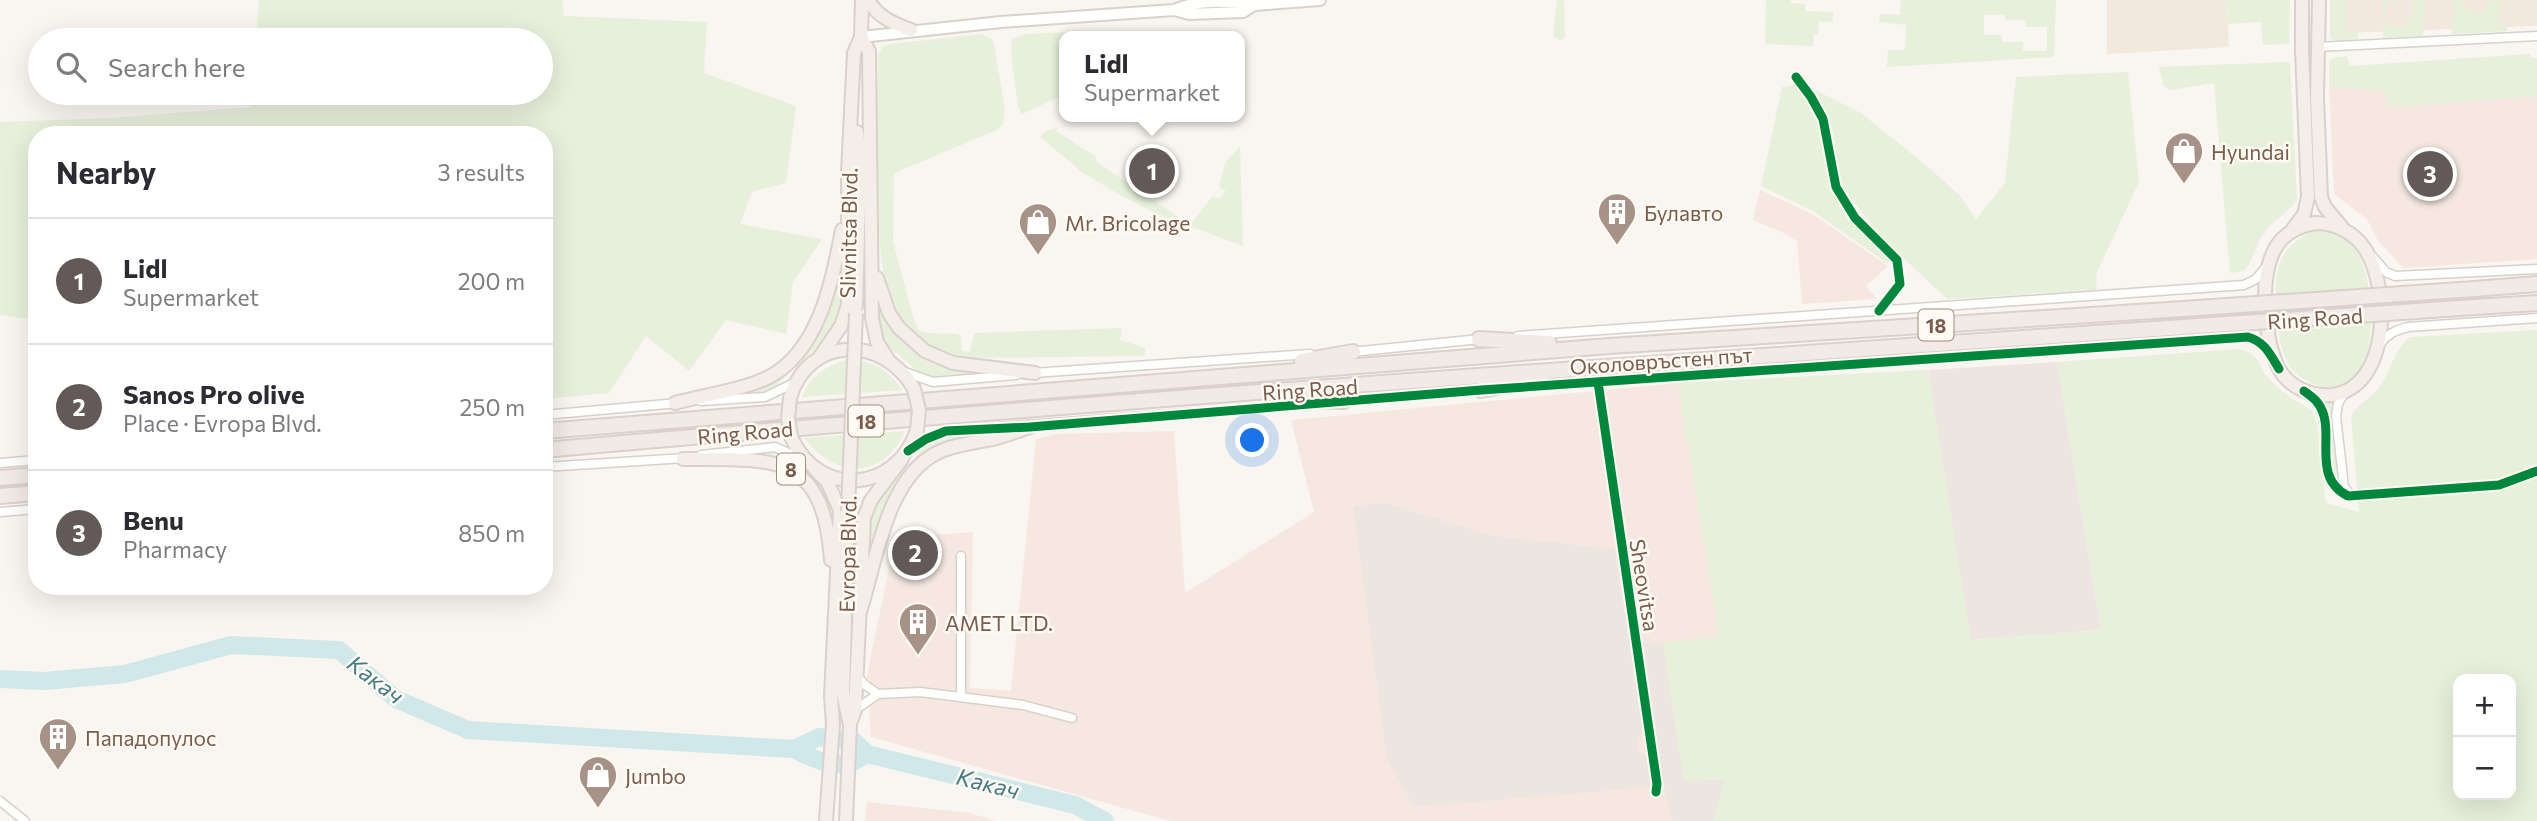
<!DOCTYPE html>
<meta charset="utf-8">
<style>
:root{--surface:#fff;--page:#f2f2f3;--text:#2b2b33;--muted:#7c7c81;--line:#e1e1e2;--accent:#625958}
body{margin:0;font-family:Commissioner,sans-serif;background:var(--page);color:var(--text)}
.controls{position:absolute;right:21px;bottom:21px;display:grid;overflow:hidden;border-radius:14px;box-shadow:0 7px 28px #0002}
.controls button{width:63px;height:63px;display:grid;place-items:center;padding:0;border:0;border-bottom:2px solid var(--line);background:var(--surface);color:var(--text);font:35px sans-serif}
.you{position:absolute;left:1253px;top:441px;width:24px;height:24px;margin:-18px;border:5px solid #fff;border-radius:50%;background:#1a73e8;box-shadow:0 0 0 10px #1a73e833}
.badge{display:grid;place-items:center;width:46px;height:46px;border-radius:50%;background:var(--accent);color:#fff;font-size:23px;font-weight:700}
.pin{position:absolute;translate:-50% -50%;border:4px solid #fff;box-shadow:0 2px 7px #0006}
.popup{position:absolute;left:1059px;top:31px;width:186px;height:91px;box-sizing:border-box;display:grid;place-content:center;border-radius:14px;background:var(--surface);filter:drop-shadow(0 2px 5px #0005);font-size:23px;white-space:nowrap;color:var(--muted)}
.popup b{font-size:26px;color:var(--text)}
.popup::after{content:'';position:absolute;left:50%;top:100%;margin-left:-14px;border:14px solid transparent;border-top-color:var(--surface)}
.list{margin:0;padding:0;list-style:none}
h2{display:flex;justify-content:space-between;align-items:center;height:91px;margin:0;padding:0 28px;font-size:30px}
h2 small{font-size:23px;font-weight:400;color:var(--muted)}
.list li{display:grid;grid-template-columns:46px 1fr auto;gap:21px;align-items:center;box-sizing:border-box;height:126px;padding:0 28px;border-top:2px solid var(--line)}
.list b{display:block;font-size:26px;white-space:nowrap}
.list p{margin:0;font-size:23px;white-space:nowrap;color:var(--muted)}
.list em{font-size:23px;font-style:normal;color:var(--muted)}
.icon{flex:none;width:38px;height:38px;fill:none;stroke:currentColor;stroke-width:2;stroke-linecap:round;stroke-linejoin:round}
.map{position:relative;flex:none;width:2537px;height:821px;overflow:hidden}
.search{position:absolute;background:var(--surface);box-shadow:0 7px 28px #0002;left:28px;top:28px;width:525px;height:77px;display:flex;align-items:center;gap:18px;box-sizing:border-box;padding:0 24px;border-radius:38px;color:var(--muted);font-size:26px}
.panel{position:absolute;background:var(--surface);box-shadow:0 7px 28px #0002;left:28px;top:126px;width:525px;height:469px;border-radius:28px}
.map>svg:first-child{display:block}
</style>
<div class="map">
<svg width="2537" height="821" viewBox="0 0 2537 821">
<rect width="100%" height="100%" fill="#f9f5f0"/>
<path fill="#f2e8de" d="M2107,0H2227L2229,47L2107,54Z
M2342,0H2537V26L2342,33Z"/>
<path fill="#f6e8e1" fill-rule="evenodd" d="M2329,86L2385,91L2389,107L2537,96V259L2403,268L2377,239L2367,219L2334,194Z
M1760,190L1812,214L1888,266L1866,286L1877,299L1802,304L1797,241L1782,232L1753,220Z
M1678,383L1719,636L1663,643L1714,821H1170L871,737L867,676L895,538L973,532L970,688L1011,691L1036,439L1056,434L1174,431L1185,593L1314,512L1291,420ZM1387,503L1490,535L1615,549L1643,730L1637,741L1639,751L1414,807L1387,760Z
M867,802L970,813L996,821H865Z"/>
<path fill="#ede5e0" d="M2057,362L2101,630L1970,640L1928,370Z
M1387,503L1490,535L1615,549L1643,730L1637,741L1639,751L1646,756L1651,787L1414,807L1387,760L1353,506Z
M1644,643H1663L1684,781L1725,779L1714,821H1673L1663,782Z"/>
<path fill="#e7f0db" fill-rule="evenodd" d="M259,0H562L564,16L707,22L704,73L796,106L786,183L752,192L740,224L822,239L793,282L786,334L726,320L689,371L646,336L609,393L544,399V135H37V320L0,315V122L110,118L251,107L253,93H541V40H256Z
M1557,0H1564L1565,37L1560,40L1554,37L1553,33Z
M1766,0H1791V3L1805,4V11L1833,12V22L1819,21L1818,34H1814L1813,46L1765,44Z
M1901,0H2056L2054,57L1887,67L1888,50H1905L1906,25L1879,22L1880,14L1900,15ZM1984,15H2005V20H2025L2026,27H2047V51H2023V42H2002V35H1984Z
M2227,0H2290L2289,44L2263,45L2261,22L2228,24Z
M2330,0H2347V31L2358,32V39L2333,40L2330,37Z
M2383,0H2387V10H2384L2383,24H2390L2391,27L2407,26V17H2412V0H2424L2423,36L2383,38Z
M2454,0H2462V10H2468L2469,13L2485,12V3L2500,0L2499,24L2507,25V31L2452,34Z
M1072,32V36H1064V91H1058L1059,97L1022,114L1018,107L1011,54L1012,40L1023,34Z
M982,34L992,39L994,44L1005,111L1003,124L997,130L899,171L894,175L893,242L914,320L919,330L926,333L958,334L961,337L962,351L970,352L974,333L1122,328L1120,340L1145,348V356L971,358C939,352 913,340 897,311C878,277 879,232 878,195C877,148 877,102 878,55L883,46L891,44Z
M2530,54L2531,58H2537V96L2389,107L2385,91L2329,86V62L2332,58L2347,56L2349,66Z
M2290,62L2297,200C2287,214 2271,222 2262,236C2254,248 2254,260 2244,271L2230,273L2214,83L2170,90L2163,85L2159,67Z
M2128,72L2139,182L2097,272L2096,290L1947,299L1881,237L1840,184L1833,132L1827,115L1809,87L1861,113L1934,172L1962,198L1976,219L2005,183L2016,77Z
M1797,84L1814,109L1824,141L1832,189L1848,217L1888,256L1890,261L1887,263L1813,211L1761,186L1782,87Z
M1058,127L1056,131L1095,156L1097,162L1190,225L1213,196L1219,199L1226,191L1219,187L1225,163L1240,146L1243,246L1159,215L1120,195L1082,172L1040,137L1045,132Z
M2313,231C2321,231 2332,231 2340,235C2373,251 2376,327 2366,358C2362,372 2345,386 2331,387C2321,388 2314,385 2306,380C2280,367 2279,337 2277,310C2275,292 2274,275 2282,258C2290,244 2299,238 2313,231Z
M843,256L842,316L828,337L772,389L754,395L718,397L795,364Z
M876,295L917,350L996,373L930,379L925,377L890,348L879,335Z
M2537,330V821H1714L1724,779L1684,781L1663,643L1719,636L1678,383L1928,370L1971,640L2101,630L2057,362L2240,349C2265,359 2255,363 2270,380C2283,394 2296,401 2312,410L2317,423L2326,503L2359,512L2351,416C2359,403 2368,400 2378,389C2391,372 2393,351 2410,337ZM2458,679H2511V795H2458Z
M845,360C871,359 888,369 902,390L802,397C810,376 825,367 845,360Z
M2321,398H2338L2333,416L2337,482L2334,475L2329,412Z
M905,431C883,481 834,478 804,438Z
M995,433C976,440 934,450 918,460C893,477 876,542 865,571L868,518L875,499L928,444L940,438L950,436Z
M768,451C793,451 836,491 837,516C837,523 834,532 833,539L815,484L749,455L751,453Z"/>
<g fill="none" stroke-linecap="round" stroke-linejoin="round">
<path stroke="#d0e8ea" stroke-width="18" d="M0,679L44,681L125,674L231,645L339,650L396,699L468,730L794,749C809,758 833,768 852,762C857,761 862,756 867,754
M794,749L819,737L855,742L867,754L1075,805L1105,821"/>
<g stroke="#d7d1cb" stroke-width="11">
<path id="street" d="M2317,47L2537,36
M1796,77L1811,97L1823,119L1836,187L1855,218L1897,260L1900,284L1879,311
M2373,257L2386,272L2395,276L2537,269
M1518,336L2244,285L2256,279L2266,267
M2380,344C2387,334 2396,330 2408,327L2537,318
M1351,352L1480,339
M902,371L933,382L1016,375
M1033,373L1310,354
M1598,382L1657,784L1656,792
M1532,386L2248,337L2258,340L2270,354
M2345,391L2338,404L2336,416L2344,487L2351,495
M2309,395C2342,421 2307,475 2348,496L2499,485L2537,471
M701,401L765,397L796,382
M1341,402L1485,389
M544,415L678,403
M909,450L926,439L946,431L1293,405
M701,455L775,447L803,460
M0,463L37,460
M544,467L685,458
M0,512L37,509
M961,556V696
M857,676L865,685L878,694
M855,710L878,694L920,692L1023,705L1072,718
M0,801L25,821"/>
</g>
<g stroke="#d9d2cb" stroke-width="14">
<path id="secondary" d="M1174,10C1196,0 1231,0 1254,5
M861,37L1001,22L1174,10L1189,14L1243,12L1254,5L1320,0"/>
</g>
<g stroke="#dad1cc" stroke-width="16">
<path id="primary" d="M868,0C878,17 892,23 911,30
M2319,0L2317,98L2321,197L2325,207L2341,226
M861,37L869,51L872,318L877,342L888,359
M2315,223C2335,223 2354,232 2365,249C2390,287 2391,387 2332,395C2311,397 2288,387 2278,367C2263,336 2257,265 2282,239C2292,229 2303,225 2315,223Z
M2292,230L2304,214L2308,197L2302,51V0
M877,278L889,313L899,328L925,351L953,363L1035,373
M856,306L860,159L857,132
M819,358L841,326L848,305V172L854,53L861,37L862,0
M790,398C808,335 884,335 914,389
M675,403C704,395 743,390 769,377C820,350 832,280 842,230
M792,439C821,499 896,492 917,430
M683,459C773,460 823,450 831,560
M814,468L828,483L840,510L831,696L833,724L826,821
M860,612C876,563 886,478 937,453C956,443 979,443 1000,437C1010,434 1020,430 1030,427
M851,721L855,710L864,518L871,500L902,459
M846,821L850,725L843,693L847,543"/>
</g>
<g stroke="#dad1cc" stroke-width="18">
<path id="highway" d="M2474,289L2537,284
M2475,307L2537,303
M1479,339L1549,343
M1302,361L1353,352
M1481,390L1541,379
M1277,399L1344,401
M544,431L1609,346L2168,310
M544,450C1085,402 1627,365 2169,328
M0,478L37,475
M0,496L37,493"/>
</g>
<use href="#street" stroke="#fefefd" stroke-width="8"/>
<use href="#secondary" stroke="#fefefd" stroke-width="10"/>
<use href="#primary" stroke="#f3eee8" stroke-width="12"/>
<use href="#highway" stroke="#f2eae7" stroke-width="14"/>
<g stroke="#dad1cc" stroke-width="16" stroke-linecap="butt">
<path id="primary-bridge" d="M914,389L919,410L917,430
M790,398L788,419L792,439
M848,511L856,313"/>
</g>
<g stroke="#dad1cc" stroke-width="18" stroke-linecap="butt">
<path id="highway-bridge" d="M2168,310L2474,289
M2169,328L2475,307"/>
</g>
<use href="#primary-bridge" stroke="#f3eee8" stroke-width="12"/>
<use href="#highway-bridge" stroke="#f2eae7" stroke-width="14"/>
<g stroke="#fffaf3" stroke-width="13">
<path id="cycleway" d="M1796,77L1811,97L1823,119L1836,187L1855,218L1897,260L1900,284L1879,311
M1598,382L1657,784L1656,792
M2304,391C2308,394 2314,398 2317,402C2339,428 2308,476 2348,496L2499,485L2537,471
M908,451L926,439L946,431L1030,427L1481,390L2248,337C2265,342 2270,354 2279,369"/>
</g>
<use href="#cycleway" stroke="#00873e" stroke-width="9"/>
</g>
<defs>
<g id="shop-pin" transform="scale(2.0125)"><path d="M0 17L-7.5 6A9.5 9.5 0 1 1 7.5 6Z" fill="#a69286" stroke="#fffaf3"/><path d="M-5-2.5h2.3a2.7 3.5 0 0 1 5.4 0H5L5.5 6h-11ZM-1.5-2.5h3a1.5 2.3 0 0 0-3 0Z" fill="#fff"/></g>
<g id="building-pin" transform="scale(2.0125)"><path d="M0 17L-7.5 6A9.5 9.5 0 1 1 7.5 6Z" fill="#a69286" stroke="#fffaf3"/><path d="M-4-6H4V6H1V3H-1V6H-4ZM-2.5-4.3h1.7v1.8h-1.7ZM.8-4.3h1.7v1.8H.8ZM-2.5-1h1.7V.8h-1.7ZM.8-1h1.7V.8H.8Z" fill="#fff"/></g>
</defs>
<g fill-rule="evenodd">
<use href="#shop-pin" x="2184" y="151"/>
<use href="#building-pin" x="1617" y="212"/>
<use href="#shop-pin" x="1038" y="222"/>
<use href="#building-pin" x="918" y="622"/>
<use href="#building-pin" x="58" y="737"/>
<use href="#shop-pin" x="598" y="775"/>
</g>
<g text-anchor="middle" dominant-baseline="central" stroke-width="5" stroke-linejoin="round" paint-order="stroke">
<g fill="#fffaf3" stroke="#a28b7f" stroke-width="2">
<rect x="1918.5" y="309.5" width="35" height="31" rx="5"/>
<rect x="848.5" y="405.5" width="35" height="31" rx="5"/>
<rect x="777" y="453.5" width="28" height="31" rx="5"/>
</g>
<g font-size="19" font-weight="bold" fill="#7a5c4d">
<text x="1936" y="325">18</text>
<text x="866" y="421">18</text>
<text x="791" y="469">8</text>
</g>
<g font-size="21" fill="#7a5c4d" stroke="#fffaf3" text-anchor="start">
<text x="2211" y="151">Hyundai</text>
<text x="1644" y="212">Булавто</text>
<text x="1065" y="222">Mr. Bricolage</text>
<text x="945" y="622">AMET LTD.</text>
<text x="85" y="737">Пападопулос</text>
<text x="625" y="775">Jumbo</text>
</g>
<g font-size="21" fill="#7a5c4d" stroke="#fffaf3">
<text transform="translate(848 233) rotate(-89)">Slivnitsa Blvd.</text>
<text transform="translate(2315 318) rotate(-4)">Ring Road</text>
<text transform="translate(1661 360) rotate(-4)">Околовръстен път</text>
<text transform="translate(1310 389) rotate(-4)">Ring Road</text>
<text transform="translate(745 432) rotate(-5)">Ring Road</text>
<text transform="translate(847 554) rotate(-89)">Evropa Blvd.</text>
<text transform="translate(1645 585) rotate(81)">Sheovitsa</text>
</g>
<g font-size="23" font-style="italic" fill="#437c86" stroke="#fffaf3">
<text transform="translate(376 679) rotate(37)">Какач</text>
<text transform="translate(988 783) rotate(14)">Какач</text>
</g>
</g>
</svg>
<div class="controls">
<button>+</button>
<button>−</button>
</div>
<div class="you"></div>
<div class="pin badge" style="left:1152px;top:171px">1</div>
<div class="popup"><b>Lidl</b>Supermarket</div>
<div class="pin badge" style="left:915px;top:553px">2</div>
<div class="pin badge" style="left:2430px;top:174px">3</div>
<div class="search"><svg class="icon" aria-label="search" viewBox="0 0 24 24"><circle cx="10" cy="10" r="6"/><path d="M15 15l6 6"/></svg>Search here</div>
<section class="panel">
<h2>Nearby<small>3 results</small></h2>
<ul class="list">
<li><span class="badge">1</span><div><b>Lidl</b><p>Supermarket</p></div><em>200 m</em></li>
<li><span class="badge">2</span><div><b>Sanos Pro olive</b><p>Place · Evropa Blvd.</p></div><em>250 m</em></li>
<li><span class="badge">3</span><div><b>Benu</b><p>Pharmacy</p></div><em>850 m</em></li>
</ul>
</section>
</div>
